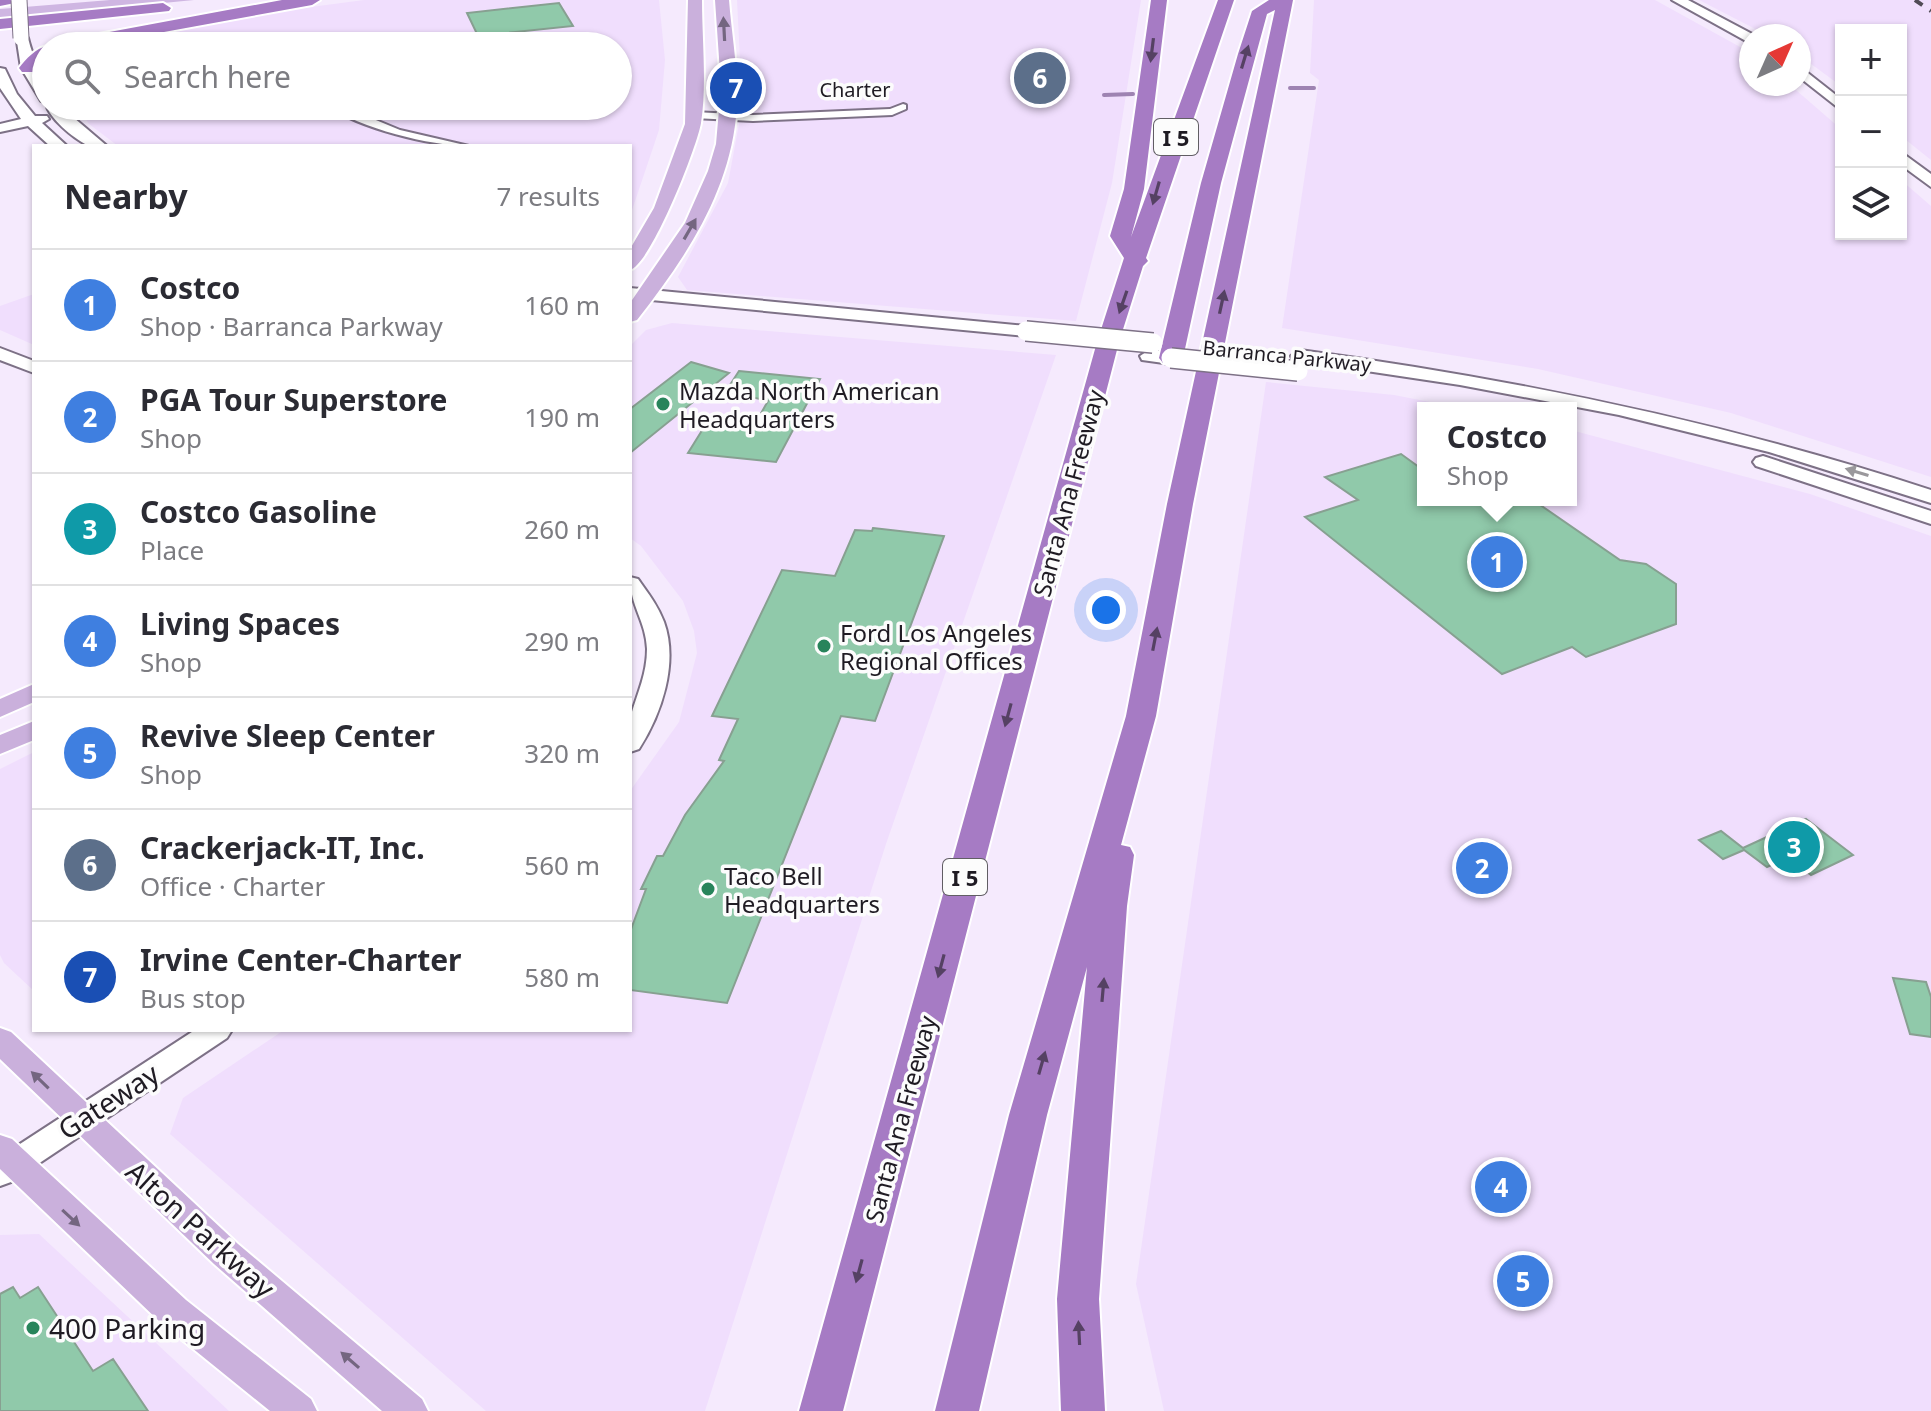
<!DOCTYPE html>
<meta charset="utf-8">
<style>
:root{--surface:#fff;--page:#f2f2f3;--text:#2b2b33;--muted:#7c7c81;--line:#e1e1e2;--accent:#0b8043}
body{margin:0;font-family:"Noto Sans",sans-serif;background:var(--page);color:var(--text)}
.controls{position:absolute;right:24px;top:24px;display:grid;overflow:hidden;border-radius:0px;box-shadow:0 2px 6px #0004}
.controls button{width:72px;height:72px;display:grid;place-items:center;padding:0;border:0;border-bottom:2px solid var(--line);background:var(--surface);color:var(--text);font:40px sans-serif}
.compass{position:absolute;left:1739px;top:24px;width:72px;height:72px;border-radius:50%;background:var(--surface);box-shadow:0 2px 6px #0004;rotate:45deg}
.you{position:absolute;left:1106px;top:610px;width:28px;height:28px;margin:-20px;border:6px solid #fff;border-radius:50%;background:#1a73e8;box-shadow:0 0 0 12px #1a73e833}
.badge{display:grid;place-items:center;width:52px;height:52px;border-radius:50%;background:var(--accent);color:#fff;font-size:26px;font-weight:700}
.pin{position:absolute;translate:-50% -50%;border:4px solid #fff;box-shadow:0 2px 8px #0006}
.popup{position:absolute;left:1417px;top:402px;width:160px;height:104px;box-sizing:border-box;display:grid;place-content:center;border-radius:0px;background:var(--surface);filter:drop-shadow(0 2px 6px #0005);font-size:26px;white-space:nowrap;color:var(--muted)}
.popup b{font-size:30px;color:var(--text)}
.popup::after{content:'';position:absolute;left:50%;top:100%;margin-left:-16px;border:16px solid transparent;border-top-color:var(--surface)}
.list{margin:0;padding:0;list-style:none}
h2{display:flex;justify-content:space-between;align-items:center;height:104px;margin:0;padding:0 32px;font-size:34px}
h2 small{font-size:26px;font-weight:400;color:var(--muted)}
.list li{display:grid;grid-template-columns:52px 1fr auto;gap:24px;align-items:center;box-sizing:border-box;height:112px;padding:0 32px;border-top:2px solid var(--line)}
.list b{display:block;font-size:30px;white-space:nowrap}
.list p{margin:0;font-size:26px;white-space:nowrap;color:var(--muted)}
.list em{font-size:26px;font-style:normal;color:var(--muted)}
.icon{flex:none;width:44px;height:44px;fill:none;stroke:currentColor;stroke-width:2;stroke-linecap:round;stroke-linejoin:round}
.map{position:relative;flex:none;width:1931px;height:1411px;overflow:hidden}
.search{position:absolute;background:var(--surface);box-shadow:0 2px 6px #0004;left:32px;top:32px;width:600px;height:88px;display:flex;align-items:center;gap:20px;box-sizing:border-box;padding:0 28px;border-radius:44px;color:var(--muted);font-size:30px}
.panel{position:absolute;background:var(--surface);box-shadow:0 2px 6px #0004;left:32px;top:144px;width:600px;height:888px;border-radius:0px}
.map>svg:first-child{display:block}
</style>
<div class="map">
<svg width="1931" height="1411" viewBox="0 0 1931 1411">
<rect width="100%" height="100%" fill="#f5eafd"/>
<path fill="#f0defd" d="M364,0H659L665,60L659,130L630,216V146H118L89,124L77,106H618V46H91L251,15Z
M737,0H1141L1112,183L1076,321L687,290L678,277L728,183L739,124L742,99Z
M1314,0H1655L1751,53V84H1789L1841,129V234H1901V180L1931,206V477L1731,413L1538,369L1282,328L1319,80L1310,73Z
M1699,0H1931V160L1901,136V30H1841V86L1799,55V36H1769Z
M34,294V345L0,330V306Z
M672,323L1056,355L886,844L705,1411H486L170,1134L183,1098L284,1030H630V791L679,722L697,653L694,631L683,601L641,546L630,538V346L646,330Z
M1266,382L1394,395L1461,408H1423V500H1571V430L1810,494L1931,536V1411H1164L1136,1284Z
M34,752V991L4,963L0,955V769Z
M39,1234L229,1411H0V1235Z"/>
<path fill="#cfb6e2" d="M110,0H194L0,19V9Z"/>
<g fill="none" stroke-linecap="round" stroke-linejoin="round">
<path stroke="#9e83b2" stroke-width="4" d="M1290,88H1314
M1104,95L1133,94"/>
</g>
<path fill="#90c9aa" stroke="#87a091" stroke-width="2" d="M559,3L573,26L478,36L467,13Z
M691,362L729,373L630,453V409Z
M739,371L820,379L776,462L688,453L706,424L752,429L768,401L726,391Z
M1401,454L1423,470V500H1533L1620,560L1646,564L1676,584V624L1586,657L1572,647L1502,674L1305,517L1358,500L1325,477Z
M873,528L944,536L875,721L841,716L727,1003L630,990V932L646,889H641L657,856H663L685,815L724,761L719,760L738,719L712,716L782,570L835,576L855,530L872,531Z
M1806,819L1853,855L1811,875L1788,857L1767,867L1744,850L1723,859L1699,840L1721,831L1743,848Z
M1893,978L1926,982L1931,997V1037L1910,1034Z
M13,1287L20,1298L38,1287L93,1371L113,1359L148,1411H0V1294Z"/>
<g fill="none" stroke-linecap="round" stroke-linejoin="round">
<g stroke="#7d7186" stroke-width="4">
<path id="street" d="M499,41L502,42V46H482Z
M903,104L906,105V109L892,115L753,121L694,118L689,115L694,112L753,115L890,109Z
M94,106H112L61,119L56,116Z
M328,106H342L400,130L469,146C430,146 360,128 328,106Z"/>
</g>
<g stroke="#7d7186" stroke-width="4">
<path id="secondary" d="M1672,0H1688L1756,36H1751V42L1746,41Z
M16,35L28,38C33,60 46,81 46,102L41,101L21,68Z
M1799,66L1841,99V110L1799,77Z
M0,68L5,69L17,94L35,116H47L49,119L42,123L67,146H50L28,126L0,132V124L21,119L0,88Z
M46,104L60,106L107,146C100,146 93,147 87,145C73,138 49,118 46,104Z
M1901,152L1931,174V187L1901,165Z
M630,288L1026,326L1035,331L1026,336L630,298Z
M0,348L34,361V373L0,360Z
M1149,350L1171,352L1180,358L1171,364L1142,360L1140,356Z
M1300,350C1515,379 1725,422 1931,490V503L1769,452L1619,415L1460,385L1293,360L1291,356Z
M1763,456L1931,511V524L1756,466L1753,462L1756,458Z
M630,577L638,579C648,593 658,606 664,622C679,663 661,715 639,749L630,752C630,740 628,726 631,715C638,692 647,673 647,649C646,621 630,606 630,577Z
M195,1030H232L227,1038L11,1182L0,1186V1157Z"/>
</g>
<g stroke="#fff" stroke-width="4">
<path id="primary" d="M688,0H702C702,39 707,85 701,123C697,147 651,264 630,270V249L654,208L685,124Z
M715,0H729C732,39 740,78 736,117C728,195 684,260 637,320L630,322V303L685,223L708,171L716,144L721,87Z
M34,684V702L0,717V699Z
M34,721V740L0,754V735Z
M0,1028L11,1032L238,1244L422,1399L428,1411H382L214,1264L0,1059Z
M0,1135L12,1139L186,1300L311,1399L317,1411H270L160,1322L0,1169Z"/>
</g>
<g stroke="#fff" stroke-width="4">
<path id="highway" d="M0,0H17L15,3L0,6Z
M282,0H320L312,5L87,46H52L61,41Z
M1151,0H1167L1144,189L1131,237L1218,0H1234L1146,258L1148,261L1143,266L1119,342L843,1411H799L1097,342L1124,258L1110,236L1124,189Z
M1269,0H1293L1193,504L1156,716L1121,845L1130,847L1134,855L1127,906L1099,1299L1105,1411H1061L1057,1299L1087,967L1047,1115L979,1411H935L1009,1115L1126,716L1167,504L1275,10L1267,14L1221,183L1183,358L1179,363H1163L1159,358L1201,183L1238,54L1252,11Z
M163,3L171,8L169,11L0,29V19Z
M47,46L46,60L34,72H22L19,68C26,59 36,48 47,46Z"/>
</g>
<use href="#street" fill="#fff" fill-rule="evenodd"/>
<use href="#secondary" fill="#fff" fill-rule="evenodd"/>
<use href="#primary" fill="#cab0dc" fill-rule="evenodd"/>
<use href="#highway" fill="#a67bc4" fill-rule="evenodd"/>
<path stroke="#514b56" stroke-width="4" stroke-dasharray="9 9" stroke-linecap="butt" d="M1915,0L1931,11"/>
<g stroke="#7d7186" stroke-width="17" stroke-linecap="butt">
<path id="secondary-bridge-far1" d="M19,0L21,38"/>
</g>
<g stroke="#7d7186" stroke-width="22" stroke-linecap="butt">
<path id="secondary-bridge" d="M1026,331L1153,343
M1171,358L1298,371"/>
</g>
<use href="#secondary-bridge-far1" stroke="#fff" stroke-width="15"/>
<use href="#secondary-bridge" stroke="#fff" stroke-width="19"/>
</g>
<defs><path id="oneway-solid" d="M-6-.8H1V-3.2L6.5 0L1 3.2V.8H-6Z" transform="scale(2)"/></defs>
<g fill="#746680">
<use href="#oneway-solid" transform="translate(724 29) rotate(-93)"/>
<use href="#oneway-solid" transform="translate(690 229) rotate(-60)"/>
<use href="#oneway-solid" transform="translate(40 1080) rotate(-136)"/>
<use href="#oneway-solid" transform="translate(71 1218) rotate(43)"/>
<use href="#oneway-solid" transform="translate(350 1360) rotate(-139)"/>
</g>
<g fill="#554163">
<use href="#oneway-solid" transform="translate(1152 50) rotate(97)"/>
<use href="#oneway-solid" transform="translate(1245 57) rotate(-73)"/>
<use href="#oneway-solid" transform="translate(1156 193) rotate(106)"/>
<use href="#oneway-solid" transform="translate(1123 302) rotate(109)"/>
<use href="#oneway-solid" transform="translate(1222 302) rotate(-78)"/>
<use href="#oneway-solid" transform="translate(1155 639) rotate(-79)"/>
<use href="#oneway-solid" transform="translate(1008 715) rotate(105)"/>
<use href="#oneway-solid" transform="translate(941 966) rotate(105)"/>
<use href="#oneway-solid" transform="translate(1103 990) rotate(-85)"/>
<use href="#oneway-solid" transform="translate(1042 1063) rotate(-74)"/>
<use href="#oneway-solid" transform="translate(859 1271) rotate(105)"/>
<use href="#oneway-solid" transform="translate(1079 1333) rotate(-93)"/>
</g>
<use fill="#9a989c" href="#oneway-solid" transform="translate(1857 472) rotate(-163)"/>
<g fill="#28845b" stroke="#fcfcfc" stroke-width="3">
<circle cx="663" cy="404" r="8"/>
<circle cx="824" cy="646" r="8"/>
<circle cx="708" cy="889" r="8"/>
<circle cx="33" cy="1328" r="8"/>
</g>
<g text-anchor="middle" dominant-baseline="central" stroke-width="7" stroke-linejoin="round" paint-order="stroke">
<g font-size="20" fill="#1f1b23" stroke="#fcfcfc">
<text x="855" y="89">Charter</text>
<text transform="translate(1287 356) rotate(6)">Barranca Parkway</text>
</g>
<g fill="#fcfcfc" stroke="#615e64" stroke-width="2">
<rect x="1154" y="119" width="44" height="36" rx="6"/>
<rect x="943" y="859" width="44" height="36" rx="6"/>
</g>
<g font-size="22" font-weight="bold" fill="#1f1b23">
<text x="1176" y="137">I 5</text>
<text x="965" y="877">I 5</text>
</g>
<g font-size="24" fill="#1f1b23" stroke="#fcfcfc" text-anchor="start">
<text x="679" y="390">Mazda North American<tspan x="679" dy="28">Headquarters</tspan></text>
<text x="840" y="632">Ford Los Angeles<tspan x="840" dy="28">Regional Offices</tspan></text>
<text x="724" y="875">Taco Bell<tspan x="724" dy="28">Headquarters</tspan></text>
</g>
<g font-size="24" fill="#1f1b23" stroke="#fcfcfc">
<text transform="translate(1068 493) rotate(-75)">Santa Ana Freeway</text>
<text transform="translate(900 1119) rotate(-75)">Santa Ana Freeway</text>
</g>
<g font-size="28" fill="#1f1b23" stroke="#fcfcfc">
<text transform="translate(108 1101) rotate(-33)">Gateway</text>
<text transform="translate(201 1229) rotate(42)">Alton Parkway</text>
</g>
<g font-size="28" fill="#1f1b23" stroke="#fcfcfc" text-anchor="start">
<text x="49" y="1328">400 Parking</text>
</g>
</g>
</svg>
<div class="controls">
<button>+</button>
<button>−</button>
<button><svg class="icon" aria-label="layers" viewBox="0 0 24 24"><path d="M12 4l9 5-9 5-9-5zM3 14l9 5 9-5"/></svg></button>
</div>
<svg class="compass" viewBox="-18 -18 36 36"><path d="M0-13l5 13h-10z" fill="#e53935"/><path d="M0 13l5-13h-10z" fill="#7c7c81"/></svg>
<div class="you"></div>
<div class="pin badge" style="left:1497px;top:562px;background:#3f7fe0">1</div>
<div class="popup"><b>Costco</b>Shop</div>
<div class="pin badge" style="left:1482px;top:868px;background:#3f7fe0">2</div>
<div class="pin badge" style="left:1794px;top:847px;background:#0f9aa8">3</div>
<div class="pin badge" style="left:1501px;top:1187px;background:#3f7fe0">4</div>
<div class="pin badge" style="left:1523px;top:1281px;background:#3f7fe0">5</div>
<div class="pin badge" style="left:1040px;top:78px;background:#5c6f8a">6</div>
<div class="pin badge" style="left:736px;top:88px;background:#1a4fb4">7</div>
<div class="search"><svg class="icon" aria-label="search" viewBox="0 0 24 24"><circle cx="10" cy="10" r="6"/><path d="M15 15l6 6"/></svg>Search here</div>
<section class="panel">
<h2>Nearby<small>7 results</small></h2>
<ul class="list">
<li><span class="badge" style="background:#3f7fe0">1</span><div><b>Costco</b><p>Shop · Barranca Parkway</p></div><em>160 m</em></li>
<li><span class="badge" style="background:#3f7fe0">2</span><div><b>PGA Tour Superstore</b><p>Shop</p></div><em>190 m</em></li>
<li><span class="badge" style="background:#0f9aa8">3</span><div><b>Costco Gasoline</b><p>Place</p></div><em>260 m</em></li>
<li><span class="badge" style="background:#3f7fe0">4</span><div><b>Living Spaces</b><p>Shop</p></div><em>290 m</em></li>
<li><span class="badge" style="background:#3f7fe0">5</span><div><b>Revive Sleep Center</b><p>Shop</p></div><em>320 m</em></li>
<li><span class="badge" style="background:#5c6f8a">6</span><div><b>Crackerjack-IT, Inc.</b><p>Office · Charter</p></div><em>560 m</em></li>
<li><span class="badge" style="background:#1a4fb4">7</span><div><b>Irvine Center-Charter</b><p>Bus stop</p></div><em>580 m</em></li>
</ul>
</section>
</div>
